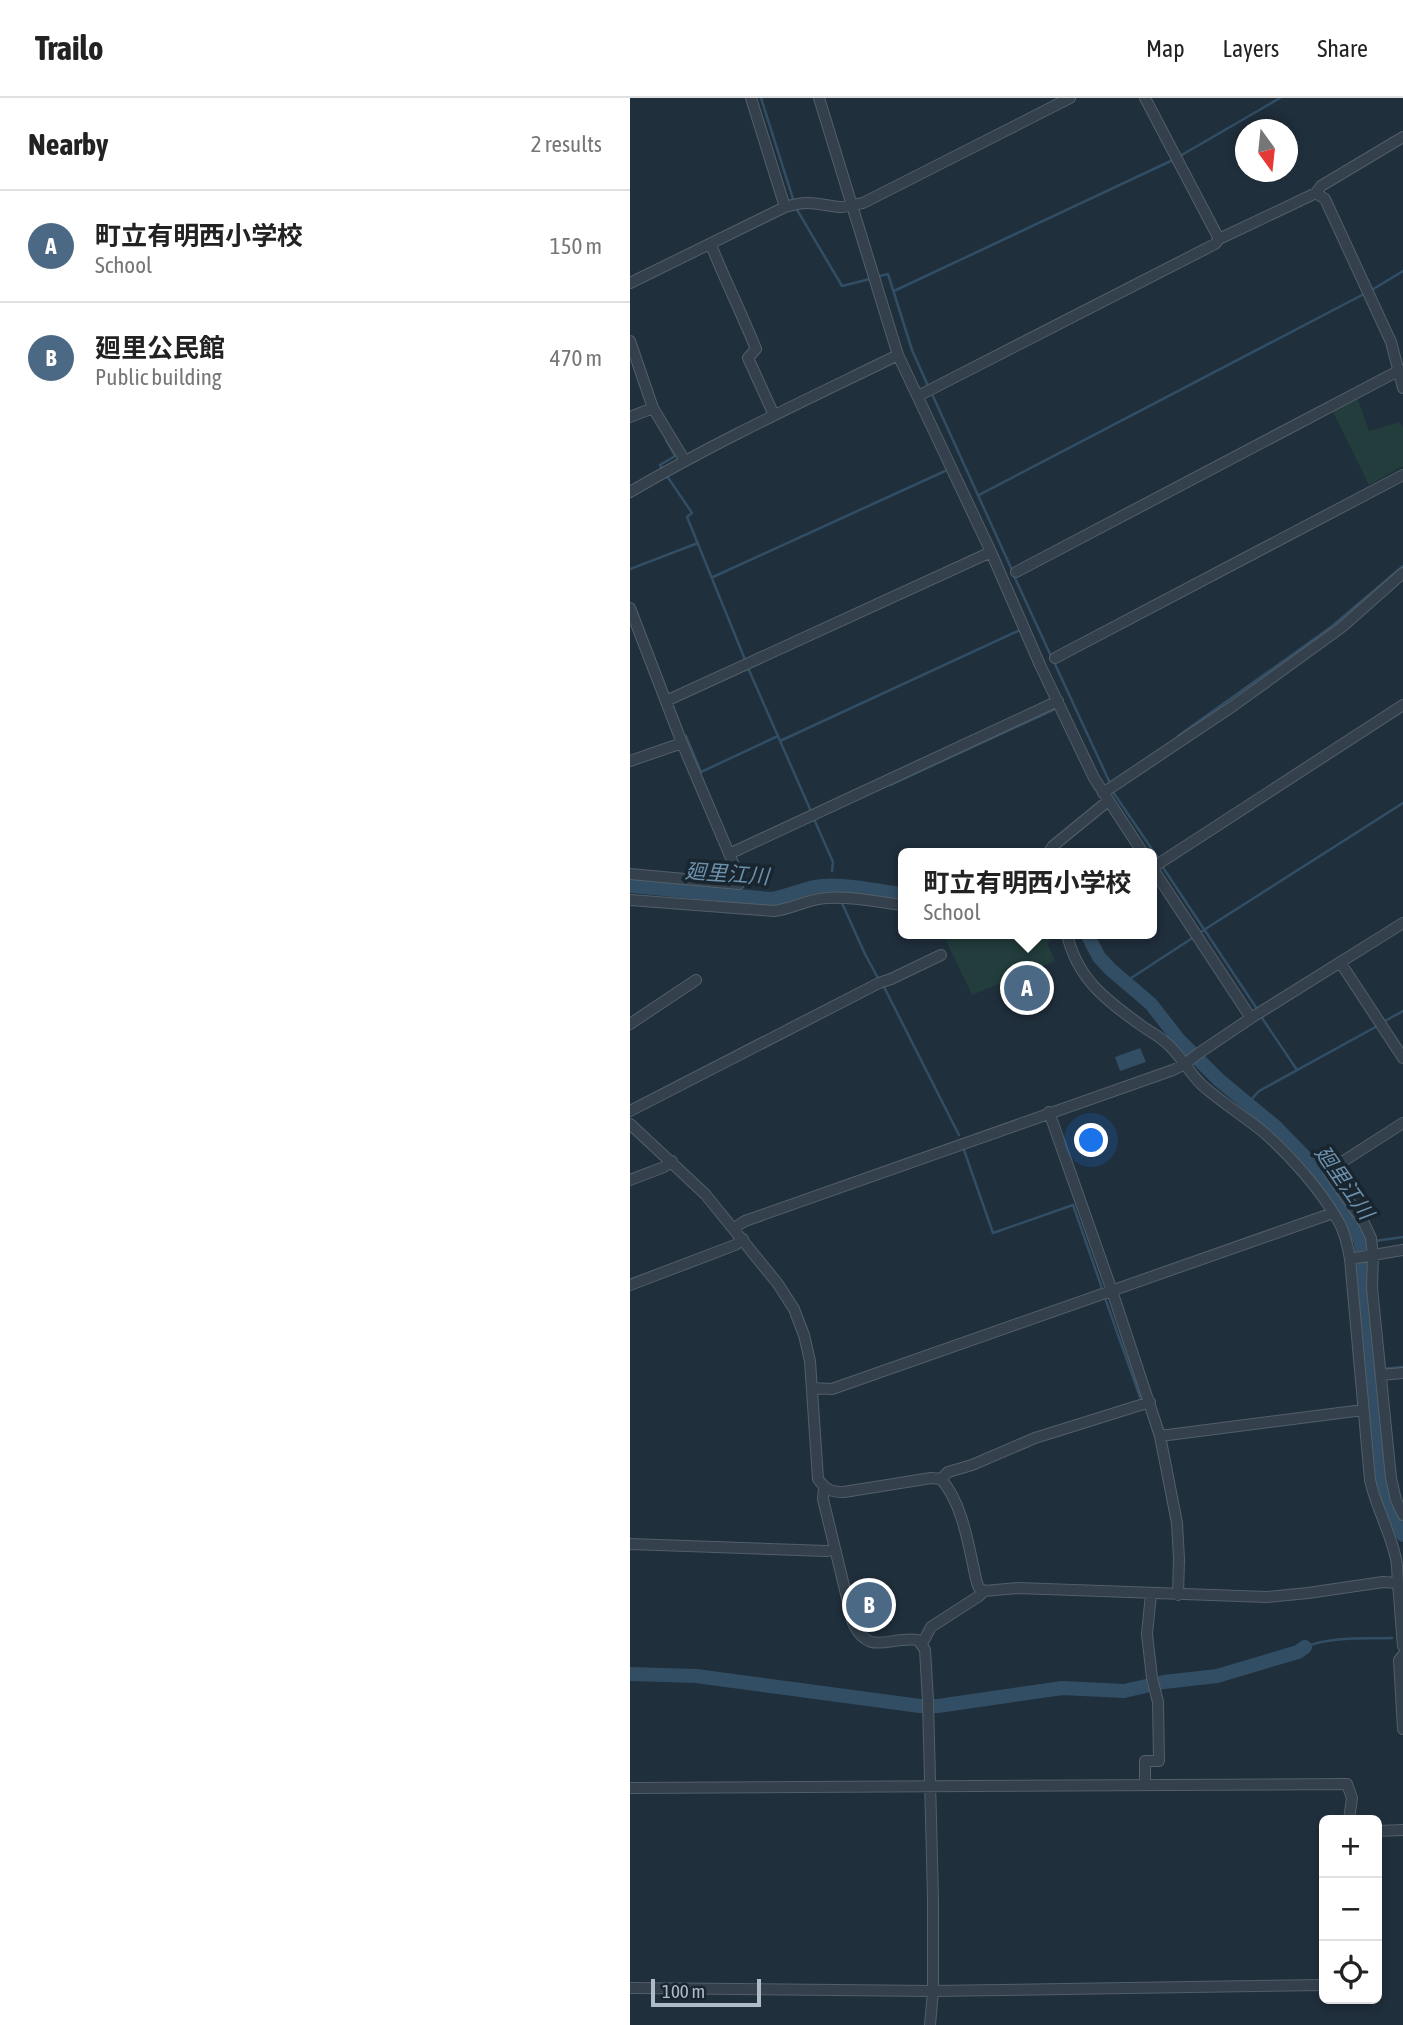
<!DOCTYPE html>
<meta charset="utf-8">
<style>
:root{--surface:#fff;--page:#f2f2f2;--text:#222;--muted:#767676;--line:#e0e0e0;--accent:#4b6985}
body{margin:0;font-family:"Asap Condensed","Noto Sans JP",sans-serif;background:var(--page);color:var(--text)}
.controls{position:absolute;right:21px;bottom:21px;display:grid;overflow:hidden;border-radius:10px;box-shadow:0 4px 10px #0003}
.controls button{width:63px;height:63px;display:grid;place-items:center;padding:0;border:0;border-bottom:2px solid var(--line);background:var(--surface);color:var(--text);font:35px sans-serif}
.compass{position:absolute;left:605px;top:21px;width:63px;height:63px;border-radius:50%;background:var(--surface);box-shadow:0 4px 10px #0003;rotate:165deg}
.scale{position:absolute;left:21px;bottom:18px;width:110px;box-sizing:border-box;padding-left:7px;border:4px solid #afbcc8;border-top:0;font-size:19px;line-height:24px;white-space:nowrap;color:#afbcc8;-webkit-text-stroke:5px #192630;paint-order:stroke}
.you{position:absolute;left:462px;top:1043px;width:24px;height:24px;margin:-18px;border:5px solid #fff;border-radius:50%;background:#1a73e8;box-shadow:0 0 0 10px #1a73e833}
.badge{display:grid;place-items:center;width:46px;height:46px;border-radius:50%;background:var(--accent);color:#fff;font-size:23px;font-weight:700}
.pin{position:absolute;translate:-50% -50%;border:4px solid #fff;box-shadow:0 2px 7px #0006}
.popup{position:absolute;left:268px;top:750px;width:259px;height:91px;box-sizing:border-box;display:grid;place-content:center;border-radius:10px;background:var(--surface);filter:drop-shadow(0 2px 5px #0005);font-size:23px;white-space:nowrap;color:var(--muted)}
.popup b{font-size:26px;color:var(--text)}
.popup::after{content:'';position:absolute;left:50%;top:100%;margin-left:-14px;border:14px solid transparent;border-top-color:var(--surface)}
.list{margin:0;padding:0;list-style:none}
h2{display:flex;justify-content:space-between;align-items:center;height:91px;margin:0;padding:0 28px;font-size:30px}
h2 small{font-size:23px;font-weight:400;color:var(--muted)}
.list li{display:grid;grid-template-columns:46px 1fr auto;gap:21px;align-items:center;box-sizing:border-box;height:112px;padding:0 28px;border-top:2px solid var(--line)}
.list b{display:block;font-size:26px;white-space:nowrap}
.list p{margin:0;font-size:23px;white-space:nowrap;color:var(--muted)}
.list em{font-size:23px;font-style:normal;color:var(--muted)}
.icon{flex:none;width:38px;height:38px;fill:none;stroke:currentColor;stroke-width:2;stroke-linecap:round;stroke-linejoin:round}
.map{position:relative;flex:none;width:773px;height:1927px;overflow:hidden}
header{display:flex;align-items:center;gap:42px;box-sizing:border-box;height:98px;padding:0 35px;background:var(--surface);border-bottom:2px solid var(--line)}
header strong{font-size:33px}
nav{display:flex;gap:38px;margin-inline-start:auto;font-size:24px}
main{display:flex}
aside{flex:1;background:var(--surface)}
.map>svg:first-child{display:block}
</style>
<header>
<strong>Trailo</strong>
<nav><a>Map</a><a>Layers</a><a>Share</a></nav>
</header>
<main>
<aside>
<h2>Nearby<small>2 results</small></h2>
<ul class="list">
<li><span class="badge">A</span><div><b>町立有明西小学校</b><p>School</p></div><em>150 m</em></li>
<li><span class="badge">B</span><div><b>廻里公民館</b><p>Public building</p></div><em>470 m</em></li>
</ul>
</aside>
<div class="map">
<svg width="773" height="1927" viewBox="0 0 773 1927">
<rect width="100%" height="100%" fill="#202f3c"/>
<path fill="#223d3c" d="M727,299L739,333L770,324L773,330V368L739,387L702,312Z
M313,836H422L418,847L425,863L342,897Z"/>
<path fill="#324e64" d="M510,950L516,964L490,973L485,959Z"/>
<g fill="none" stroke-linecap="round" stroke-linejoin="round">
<path stroke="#324e64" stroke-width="2.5" d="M131,0L164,104
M550,58L650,0
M166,110L212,188L240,181
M246,179L258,176L282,252L299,290
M264,193L545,61
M740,193L773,173
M302,296L382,472
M33,372L30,367L45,358L36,342
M37,378L62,415L57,419L116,564
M349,397L734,196
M0,471L68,445
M384,478L421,558
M83,479L315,373
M424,564L480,685
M118,570L180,711
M548,638L701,529L773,468
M53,639L56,638L71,674L148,638
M150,643L392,531
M260,687L423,612
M483,694L528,760
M184,721L203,764L202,773
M532,768L627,911
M199,788L200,784
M211,796L212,789
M211,803L235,856L249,882
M569,835L773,705
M495,884L564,839
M253,887L329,1037
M630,917L667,972
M755,923L773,913
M618,1005L629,993L749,927
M334,1052L363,1135L443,1107L473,1193
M745,1143L773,1139
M731,1145L739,1144
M475,1200L510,1299
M752,1271L773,1269
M751,1387L756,1385
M675,1549C702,1538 734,1541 762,1540"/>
<path stroke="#324e64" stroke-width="14" d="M0,788L141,801C156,799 169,792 184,789C210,784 246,793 273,796
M457,836L469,859L480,871L521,906L549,942L589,982L646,1029L677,1061L720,1121L731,1145L751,1387L754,1398L773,1437
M0,1576L66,1578L290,1608H308L432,1590L494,1593L534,1584L587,1578L668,1554L675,1549"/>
<g stroke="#525f69" stroke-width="12">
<path id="minor" d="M121,0L155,109
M189,0L268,257L361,454L410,567L464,680L513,755
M515,0L589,141L686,95L695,101L761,244L773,290
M686,95L691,88L773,39
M81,147C95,182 112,216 126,251L118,260L144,317
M0,185L155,109C181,101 187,107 211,109C218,109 226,106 233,105L440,0
M0,243L23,310L55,363
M288,298L585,146L589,141
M0,319L23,310
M0,394C87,343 178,301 268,257
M386,474L770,272
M0,510L52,645L109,779V786L0,776
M425,560L773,377
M36,603L361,454
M0,663L52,645
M473,695L603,608L712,529L773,475
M418,755L423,748L478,703
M99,756L428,603
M522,770L773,607
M0,802L144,813C162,811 178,801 197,800C221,798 248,804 273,807
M437,836C447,881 476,902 512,928C519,933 527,937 534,943C550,955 557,973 572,987C590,1003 612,1017 631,1032C659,1056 692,1093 710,1126C715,1136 718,1149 720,1161L740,1382C746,1409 759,1431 765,1457C768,1466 767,1476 768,1485
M710,864L773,960
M621,920L773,825
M0,926L66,882
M0,1013L249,885L261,881L311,857
M419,1014L482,1193L530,1338L547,1425L549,1461L548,1497
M773,1025L698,1073L734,1125L741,1140L743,1158L742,1190L761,1380L766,1402L773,1417
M0,1026L75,1096L148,1186L164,1211L174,1237L180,1263L188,1381C196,1392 201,1394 214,1394L301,1380L311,1381C334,1407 339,1452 347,1485L349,1490L354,1493L388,1490L637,1499L678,1495L753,1484L768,1485L773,1548
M0,1082L34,1069L42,1063
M104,1130L115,1123L543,972L555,966L569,955L621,920L521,768
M720,1161L773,1152
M0,1187L105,1147L113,1141
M751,1277L773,1275
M182,1290L202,1291L703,1115
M530,1338L733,1312
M311,1381L318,1374L342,1367L405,1340L520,1304
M194,1390L193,1401L223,1525C239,1559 259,1538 288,1542L295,1552L298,1603L303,1800V1893L300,1927
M0,1446L197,1453L205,1451
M292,1546L301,1529L349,1498L354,1493
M773,1557L769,1562L773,1631
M515,1687V1663H529L528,1604L522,1580L517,1536L521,1496
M0,1690L717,1686L722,1700L719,1722
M747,1733L773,1732
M0,1890L303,1893L694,1887"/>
</g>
<use href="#minor" stroke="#34414c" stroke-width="10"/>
</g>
<g text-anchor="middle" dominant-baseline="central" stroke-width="7" stroke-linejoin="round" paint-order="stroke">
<g font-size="21" font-style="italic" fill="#6d91ad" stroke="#192630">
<text transform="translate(97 775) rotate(4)">廻里江川</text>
<text transform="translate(715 1084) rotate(55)">廻里江川</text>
</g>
</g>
</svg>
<div class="controls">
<button>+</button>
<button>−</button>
<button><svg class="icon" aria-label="locate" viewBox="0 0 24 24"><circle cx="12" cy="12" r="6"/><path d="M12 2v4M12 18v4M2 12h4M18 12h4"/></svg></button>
</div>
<svg class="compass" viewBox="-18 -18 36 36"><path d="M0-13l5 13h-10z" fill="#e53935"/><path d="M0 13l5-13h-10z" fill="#767676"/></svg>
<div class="scale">100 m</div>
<div class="you"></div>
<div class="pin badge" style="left:397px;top:890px">A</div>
<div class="popup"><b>町立有明西小学校</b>School</div>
<div class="pin badge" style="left:239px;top:1507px">B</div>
</div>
</main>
